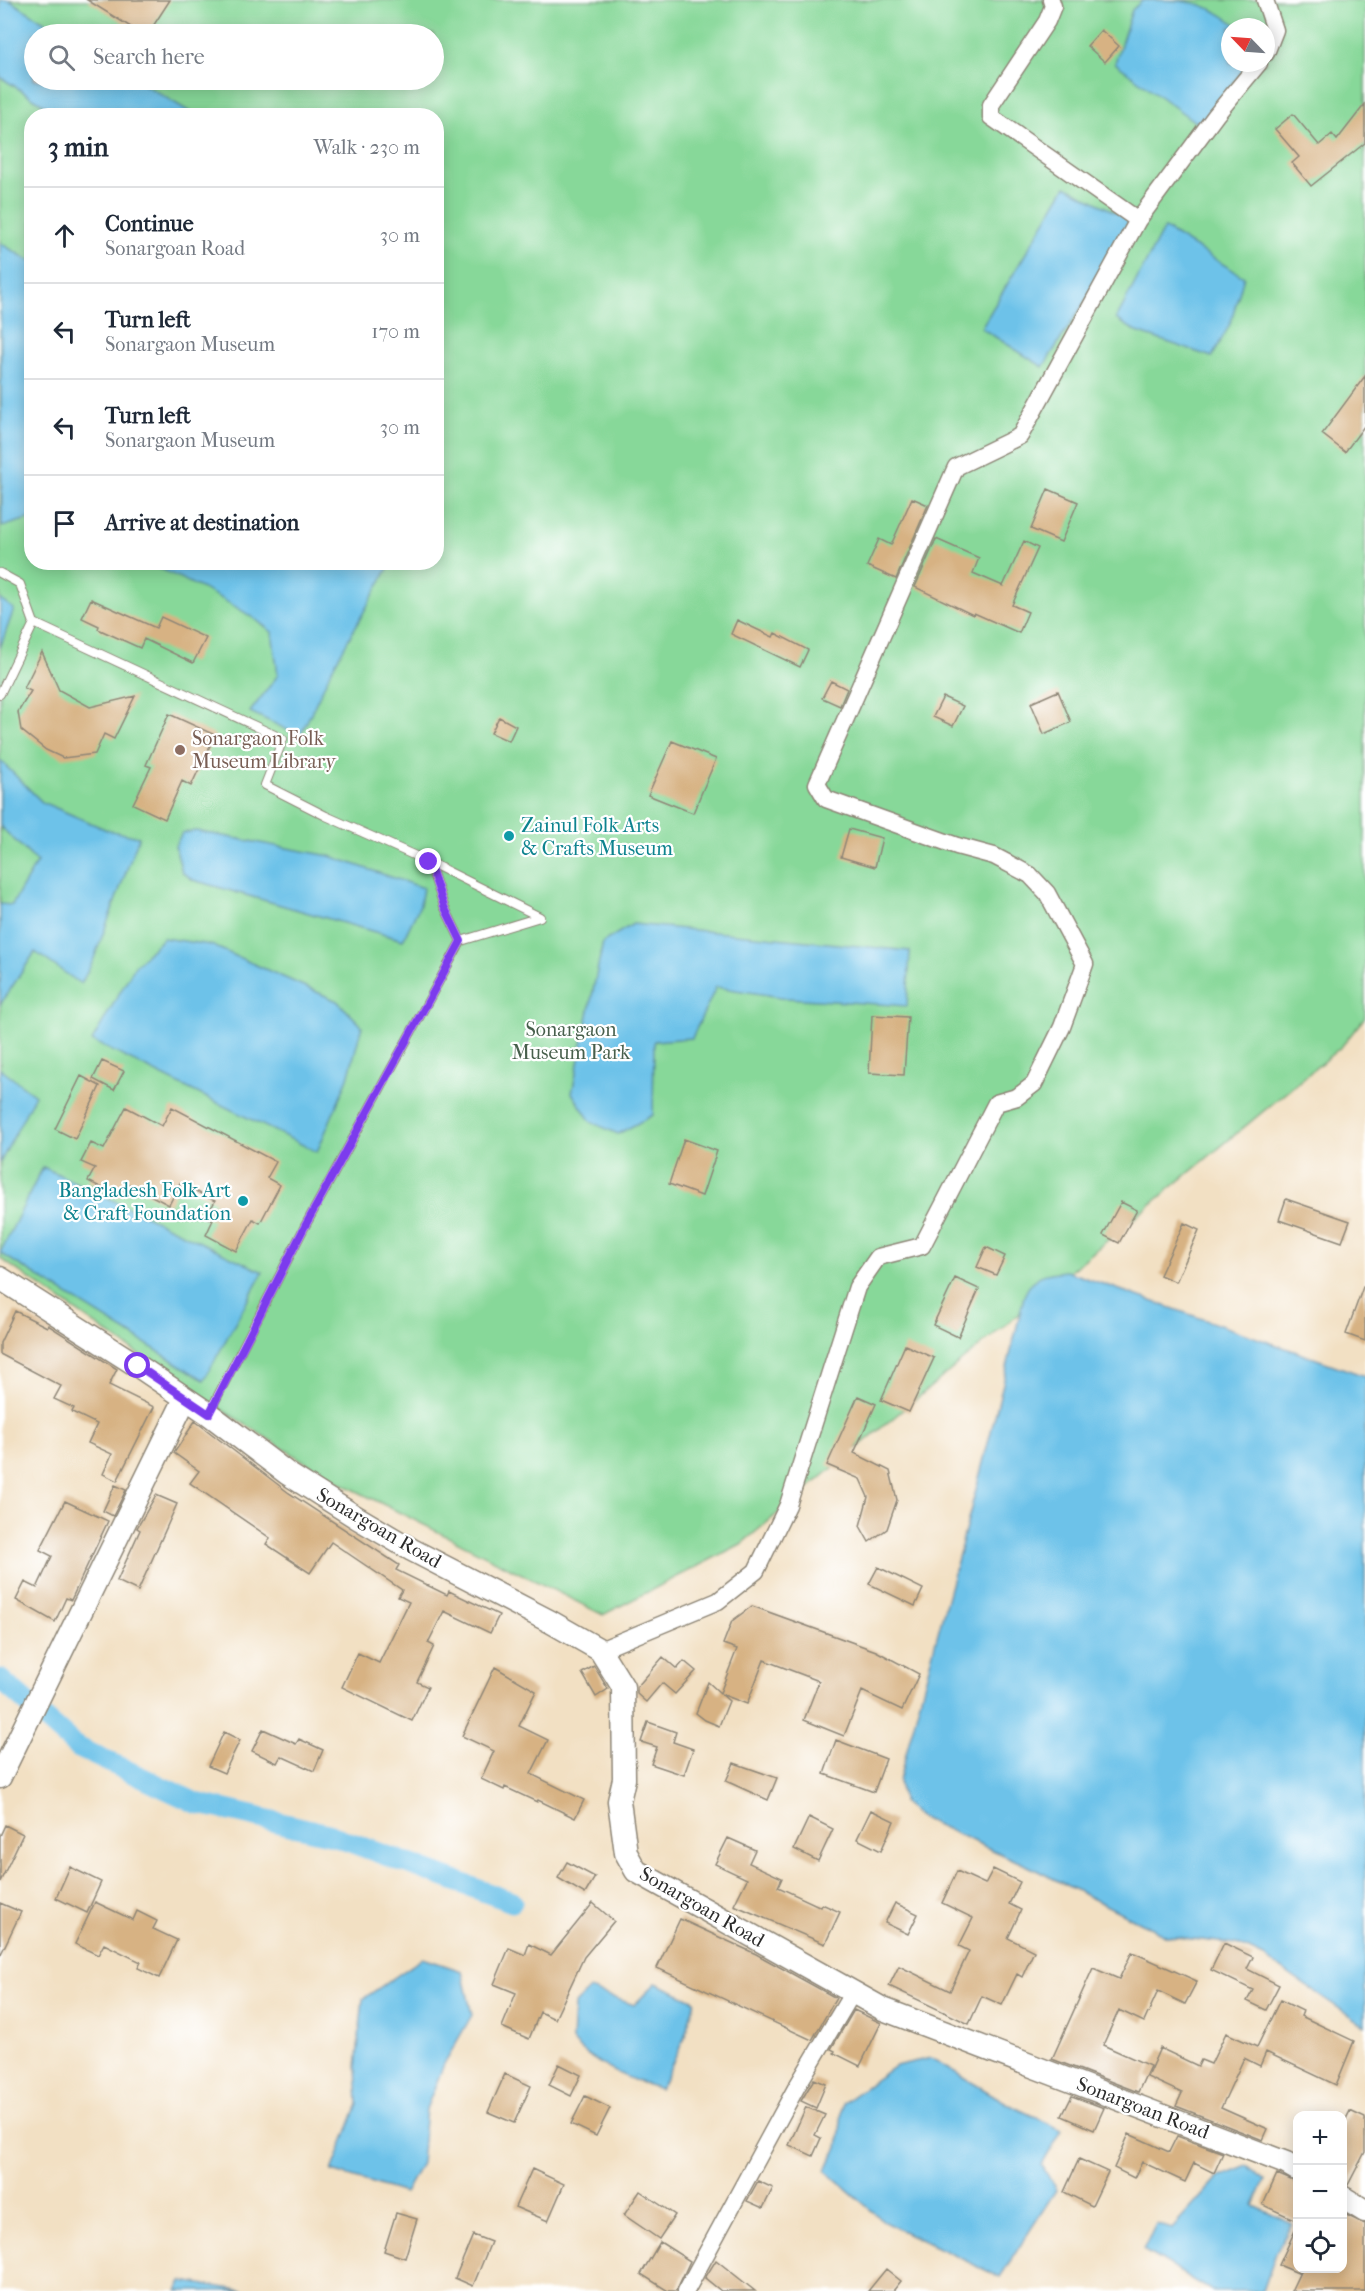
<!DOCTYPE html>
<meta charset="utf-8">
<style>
:root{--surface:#fff;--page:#f6f6f7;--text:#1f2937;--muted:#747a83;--line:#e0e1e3}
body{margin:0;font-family:"IM FELL French Canon",serif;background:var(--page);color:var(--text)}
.controls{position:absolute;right:18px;bottom:18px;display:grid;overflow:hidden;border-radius:12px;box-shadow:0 3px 15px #0003}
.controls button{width:54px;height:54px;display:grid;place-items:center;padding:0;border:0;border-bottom:2px solid var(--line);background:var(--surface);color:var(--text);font:30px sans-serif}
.compass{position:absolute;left:1221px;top:18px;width:54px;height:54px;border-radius:50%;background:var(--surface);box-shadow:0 3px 15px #0003;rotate:295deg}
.stop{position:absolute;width:18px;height:18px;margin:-14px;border:4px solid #7c3aed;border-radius:50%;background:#fff}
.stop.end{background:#7c3aed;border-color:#fff;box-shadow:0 2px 6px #0008}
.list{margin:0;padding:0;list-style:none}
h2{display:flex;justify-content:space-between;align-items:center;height:78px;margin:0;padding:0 24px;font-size:26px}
h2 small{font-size:20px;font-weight:400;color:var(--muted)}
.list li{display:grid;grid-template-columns:39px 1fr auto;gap:18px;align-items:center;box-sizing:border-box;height:96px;padding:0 24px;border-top:2px solid var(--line)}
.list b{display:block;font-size:22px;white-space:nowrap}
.list p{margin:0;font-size:20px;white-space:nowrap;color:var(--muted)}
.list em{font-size:20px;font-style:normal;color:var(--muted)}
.icon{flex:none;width:33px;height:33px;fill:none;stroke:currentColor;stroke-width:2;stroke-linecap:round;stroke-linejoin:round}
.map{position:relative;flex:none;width:1365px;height:2291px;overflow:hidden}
.search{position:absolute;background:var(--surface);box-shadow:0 3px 15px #0003;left:24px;top:24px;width:420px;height:66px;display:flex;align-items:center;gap:15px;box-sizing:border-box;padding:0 21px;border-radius:33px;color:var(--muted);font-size:22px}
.panel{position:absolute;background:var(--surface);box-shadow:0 3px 15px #0003;left:24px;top:108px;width:420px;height:462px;border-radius:24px}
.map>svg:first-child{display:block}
</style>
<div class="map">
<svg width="1365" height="2291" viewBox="0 0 1365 2291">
<rect width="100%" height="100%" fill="#fff"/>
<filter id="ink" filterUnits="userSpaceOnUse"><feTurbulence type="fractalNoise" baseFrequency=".0167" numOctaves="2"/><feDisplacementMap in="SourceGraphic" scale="12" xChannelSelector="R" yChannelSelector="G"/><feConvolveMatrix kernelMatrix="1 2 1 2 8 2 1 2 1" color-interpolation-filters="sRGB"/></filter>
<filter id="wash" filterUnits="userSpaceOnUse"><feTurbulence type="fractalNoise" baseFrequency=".008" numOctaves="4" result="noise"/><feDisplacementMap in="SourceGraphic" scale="24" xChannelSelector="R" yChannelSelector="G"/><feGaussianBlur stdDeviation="1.35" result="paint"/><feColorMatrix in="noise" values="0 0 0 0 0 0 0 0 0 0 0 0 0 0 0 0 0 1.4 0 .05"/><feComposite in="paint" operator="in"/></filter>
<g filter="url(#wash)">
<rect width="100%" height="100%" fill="#f2e0c3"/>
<path fill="#87d899" stroke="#598262" stroke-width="1.5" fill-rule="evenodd" d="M0,0H1365V1017L1342,1046L741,1544L603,1615L329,1477L184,1386L0,1258ZM1230,27H1266V63H1230ZM34,34H434V80H34ZM32,116H436V562H32Z"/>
<path fill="#6dc2e9" stroke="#4c768a" stroke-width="1.5" d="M0,0H9L64,34H34V80H137L195,115H60L0,77Z
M1143,0C1188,0 1205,0 1239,27H1230V63H1249L1199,125L1115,63L1132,10Z
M1066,186L1130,220L1088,297L1043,367L981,328Z
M1164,228L1244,277L1230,324L1212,357L1137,332L1116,319Z
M0,243L32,262L31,518L2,527Z
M148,563L391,562V563L332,669L300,736L250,712L278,675L272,632C235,602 191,583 148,563Z
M0,599L14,609L0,648Z
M0,760L42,802L107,830L139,837L93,961L81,984L35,952L0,1005V904L12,905L37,862L0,826Z
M196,831L330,856L423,888L420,905L403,940L193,880L182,872L175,846L182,833Z
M633,924L910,951L907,1006L787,998L716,987L692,1038L654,1041L653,1115L618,1134L591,1122L572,1093L603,942Z
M163,938L211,945L337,1001L362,1026L348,1078L317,1152L92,1041L135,966Z
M0,1069L35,1095L0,1163Z
M43,1167L263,1272L204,1380L0,1253Z
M1066,1271L1365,1376V2026L1264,1957L1236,1944L1167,1936L1030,1867L922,1818L903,1803L899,1781C940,1620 987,1459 1024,1296C1033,1275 1043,1273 1066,1271Z
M423,1958L462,1971L472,2015L444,2064L426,2109L421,2163L405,2193L332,2171L358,2104L356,2067L363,1999Z
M656,1983L695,2001L684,2039L660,2089C627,2079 596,2066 572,2041L574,2005L590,1989L634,2005Z
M931,2058L1010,2105L1062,2130L1042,2165L1056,2190L1000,2277L886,2223L825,2170L838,2148L843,2103L895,2066Z
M1247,2166L1265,2180L1254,2206L1292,2223L1276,2253L1263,2291H1212L1143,2250L1156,2224L1172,2229L1218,2178Z
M182,2281L245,2291H177Z"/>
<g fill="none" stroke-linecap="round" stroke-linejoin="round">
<path stroke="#6dc2e9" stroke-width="21" d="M0,1679L77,1747L196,1803L328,1834L512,1902"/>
</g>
<g id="blocks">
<path fill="#d7b283" d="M87,0H170L148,34H142Z
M1101,30L1119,46L1105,62L1087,46Z
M1365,104V143L1311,186L1292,163L1299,157L1275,129L1293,114L1319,145L1332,134L1337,140Z
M1365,376V425L1345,452L1322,434Z
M1048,489L1078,502L1061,542L1031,529Z
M912,498L928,505L896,579L867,566L879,539L891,545Z
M936,539L979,558L973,573L1003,586L1024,541L1038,548L1012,605L1028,612L1019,633L974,613L973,615L915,587Z
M91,599L156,628L161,617L206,638L193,663L144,639L140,648L98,629L99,626L82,618Z
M737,620L773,637L775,633L808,650L800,667L731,634Z
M42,652L59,690L90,707L135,696L114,739L104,734L95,754L63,758L46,750L21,730L18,712L31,691L24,688Z
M831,681L847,689L840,706L822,698Z
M1058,691L1071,722L1044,734L1031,703Z
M943,697L963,706L953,726L933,717Z
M169,714L215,735L191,786L182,781L165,819L133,804L151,767L146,765Z
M499,717L516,726L509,741L491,733Z
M672,741L716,759L693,813L648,795Z
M849,829L882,838L875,867L841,857Z
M872,1015L908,1017L904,1075L869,1073Z
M102,1061L124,1071L114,1090L93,1079Z
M81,1076L100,1086L75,1139L55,1129Z
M126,1107L162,1126L172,1107L276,1162L267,1178L280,1185L260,1223L253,1219L236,1251L206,1235L213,1220L206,1217L215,1201L180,1183L169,1205L127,1183L120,1197L88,1181L95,1168L81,1162L91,1143L104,1149Z
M684,1139L717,1151L702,1196L669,1184Z
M1286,1199L1350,1221L1342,1242L1279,1220Z
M1121,1202L1137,1210L1119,1243L1103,1235Z
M1184,1223L1199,1230L1176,1282L1160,1275Z
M986,1247L1005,1256L996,1275L977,1267Z
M955,1278L979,1289L958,1337L933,1325Z
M1363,1287H1365V1341L1346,1334Z
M15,1311L47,1327L48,1325L117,1369L109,1385L154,1407L117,1481L103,1474L112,1454L88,1443L97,1424L72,1412L74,1408L54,1399L61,1386L0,1354V1343Z
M905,1345L934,1358L909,1412L881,1400Z
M858,1396L876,1404L854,1453L890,1471L897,1500L887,1529L869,1542L860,1526L868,1497L860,1479L827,1465Z
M195,1421L289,1493L399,1565L396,1570L447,1595L449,1591L499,1615L490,1633L444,1611L428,1643L434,1646L417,1682L428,1687L412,1721L342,1687L358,1653L379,1663L409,1602L398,1597L402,1590L331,1542L310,1573L266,1544L270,1538L190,1483L199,1471L174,1453Z
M115,1485L126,1490L113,1516L103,1511Z
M156,1495L177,1504L138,1591L117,1581L140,1530L137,1528Z
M65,1501L108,1521L71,1600L66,1598L55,1622L16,1600L25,1582L37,1588L52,1556L40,1550Z
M878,1567L923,1589L915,1606L869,1584Z
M752,1606L876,1651L919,1674L902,1710L862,1691L844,1736L804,1720L819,1681L764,1660L747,1704L721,1694L729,1701L719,1726L705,1720L696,1713L708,1682L720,1693L737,1649L723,1644L732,1621Z
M663,1657L677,1669L684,1661L696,1671L675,1694L662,1683L646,1702L637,1694V1687Z
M594,1666L608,1689L596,1697L582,1673Z
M495,1667L536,1691L519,1726L548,1740L531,1774L584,1800L575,1818L538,1800L537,1802L505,1787L504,1790L481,1779L494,1751L462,1736Z
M648,1722L676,1732L673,1742L693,1749L684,1775L651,1764L657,1747L641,1742Z
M263,1729L296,1744L299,1739L323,1750L314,1771L281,1756L277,1763L252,1751Z
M224,1732L240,1740L224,1773L208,1766Z
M836,1740L886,1759L874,1792L824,1774Z
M734,1763L777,1778L768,1800L726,1781Z
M871,1810L894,1821L881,1851L857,1839Z
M809,1817L833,1829L818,1861L794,1849Z
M5,1825L23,1834L0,1882V1836Z
M728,1838L755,1850L749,1863L782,1878L778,1887L821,1907L822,1904L840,1912L825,1944L734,1905L747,1879L715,1864Z
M567,1862L595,1877L585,1894L558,1878Z
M70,1867L101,1882L87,1913L56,1898Z
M993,1869L1020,1882L1009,1904L1021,1910L1008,1938L1034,1951L1022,1977L1017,1974L1002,2005L982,1996L969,2024L889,1986L899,1966L950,1991L969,1951L959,1946L973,1918L942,1903L957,1871L985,1884Z
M95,1902L133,1920L137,1911L157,1921L153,1929L177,1940L159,1978L138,1968L141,1962L104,1944L98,1955L75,1944Z
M0,1903L21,1912L0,1956Z
M593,1903L614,1921L584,1957L555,2019L540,2012L529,2039L502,2027L516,1993L494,1984L509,1948L525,1955L529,1944L551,1955Z
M895,1903L918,1914L908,1934L885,1923Z
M680,1919L756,1954L836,1998L812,2040L657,1968Z
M1224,1943L1253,1957L1247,1969L1279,1985L1266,2010L1247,2001L1253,1990L1211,1970Z
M1132,1952L1197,1981L1185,2004L1158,1991L1144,2022L1119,2010L1103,2045L1150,2066L1138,2092L1052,2059L1093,1968L1119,1979Z
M1280,2000L1303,2011L1301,2016L1354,2041L1336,2085L1266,2052L1260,2066L1244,2058L1221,2108L1268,2129L1263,2140L1176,2106L1182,2093L1147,2077L1160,2048L1198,2066L1201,2060L1211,2064L1226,2033L1257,2047Z
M854,2010L881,2023L860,2066L834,2053L835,2051L831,2049Z
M559,2064L581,2075L571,2096L549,2085Z
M505,2074L531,2086L514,2123L488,2112Z
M814,2079L826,2084L816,2108L801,2101Z
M585,2096L610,2108L596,2136L571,2124Z
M1072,2096L1104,2108L1094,2130L1062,2116Z
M806,2107L825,2115L815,2135L821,2138L813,2156L789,2145Z
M1350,2111L1365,2118V2152L1348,2185L1342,2184V2127Z
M1129,2134L1169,2152L1177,2136L1223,2153L1214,2173L1194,2163L1185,2182L1142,2162L1134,2178L1114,2168Z
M1079,2159L1108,2172L1092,2206L1064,2192Z
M532,2169L564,2184L548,2221L515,2207Z
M1277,2174L1298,2183V2221L1263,2205Z
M758,2181L773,2188L763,2208L747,2201Z
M640,2191L675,2215L659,2239L624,2215Z
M396,2213L417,2219L405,2258L384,2251Z
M1342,2213L1365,2224V2291H1291L1302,2268H1342Z
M1298,2224V2273L1279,2265Z
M473,2235L491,2242L473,2286L455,2278Z
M660,2242L690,2261L676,2291H668L641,2274Z
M716,2260L755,2291H721L705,2278Z
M886,2269L901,2281L893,2291H868Z"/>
</g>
</g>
<g filter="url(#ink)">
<use href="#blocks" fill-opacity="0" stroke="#8e8677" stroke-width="1.5"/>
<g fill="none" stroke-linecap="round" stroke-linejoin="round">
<g stroke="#8e8677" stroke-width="10">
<path id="lane" d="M0,573L20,584L34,623L283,739L265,785L326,816L429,862
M0,694L34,623
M209,1413L304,1228L461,941L444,906L429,862L540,917L461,941"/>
</g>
<g stroke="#8e8677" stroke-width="19">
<path id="street" d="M1051,0L1053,6L1047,21L991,105V117L1138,220
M1265,0L1275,30L1266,53
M600,1650L718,1601L756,1571L788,1505L857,1287L878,1257L922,1246L996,1103L1017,1097L1034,1084L1062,1027L1085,964L1047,893L1030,875L994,856L957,846L826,799L817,784L956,467L1020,436L1138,220L1216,115L1259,63
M686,2291L796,2088L853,1992"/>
</g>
<g stroke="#8e8677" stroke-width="25">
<path id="secondary" d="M0,1278L138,1366L209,1414L288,1474L356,1517L412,1550L551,1622L600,1650L623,1687L624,1779L619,1801L626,1853L636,1871L883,2009L1286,2163L1298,2170
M0,1777L185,1399
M1342,2197L1365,2211"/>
</g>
<use href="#lane" stroke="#fff" stroke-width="8"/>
<use href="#street" stroke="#fff" stroke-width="16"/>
<use href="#secondary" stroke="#fff" stroke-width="22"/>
</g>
</g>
<g fill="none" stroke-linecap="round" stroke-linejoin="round" filter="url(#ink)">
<path stroke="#7c3aed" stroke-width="8" d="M138,1366L209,1414L304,1228L461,941L444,906L429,862"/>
</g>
<circle fill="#8d6e63" stroke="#fff" stroke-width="2" cx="180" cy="750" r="6"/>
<g fill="#0f9aa8" stroke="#fff" stroke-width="2">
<circle cx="509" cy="836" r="6"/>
<circle cx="243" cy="1201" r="6"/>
</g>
<g text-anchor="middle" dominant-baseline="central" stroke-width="4.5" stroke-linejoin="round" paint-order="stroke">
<g font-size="20" fill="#785e54" stroke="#fff" text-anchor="start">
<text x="192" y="738">Sonargaon Folk<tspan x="192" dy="23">Museum Library</tspan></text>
</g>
<g font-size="20" fill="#0d838f" stroke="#fff" text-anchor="start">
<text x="521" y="825">Zainul Folk Arts<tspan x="521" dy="23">&amp; Crafts Museum</tspan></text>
<text x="231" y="1190" text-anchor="end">Bangladesh Folk Art<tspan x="231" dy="23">&amp; Craft Foundation</tspan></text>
</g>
<g font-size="20" fill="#475f4c" stroke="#fff">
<text x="571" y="1029">Sonargaon<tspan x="571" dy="23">Museum Park</tspan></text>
</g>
<g font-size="20" fill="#2b2b2b" stroke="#fff">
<text transform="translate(379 1528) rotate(30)">Sonargoan Road</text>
<text transform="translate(702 1907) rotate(30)">Sonargoan Road</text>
<text transform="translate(1143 2108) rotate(21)">Sonargoan Road</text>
</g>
</g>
</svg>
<div class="controls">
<button>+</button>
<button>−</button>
<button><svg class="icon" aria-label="locate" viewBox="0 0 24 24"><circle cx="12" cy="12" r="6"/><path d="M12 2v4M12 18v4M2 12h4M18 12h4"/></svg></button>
</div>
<svg class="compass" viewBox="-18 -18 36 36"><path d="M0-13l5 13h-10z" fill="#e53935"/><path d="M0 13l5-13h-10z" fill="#747a83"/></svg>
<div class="stop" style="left:138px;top:1366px"></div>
<div class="stop end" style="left:429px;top:862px"></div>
<div class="search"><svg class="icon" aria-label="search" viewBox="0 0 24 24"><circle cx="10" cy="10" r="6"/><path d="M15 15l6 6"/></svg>Search here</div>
<section class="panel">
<h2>3 min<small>Walk · 230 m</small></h2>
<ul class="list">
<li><svg class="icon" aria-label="ahead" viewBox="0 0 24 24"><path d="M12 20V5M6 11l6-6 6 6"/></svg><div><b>Continue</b><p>Sonargoan Road</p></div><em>30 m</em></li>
<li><svg class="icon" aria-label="left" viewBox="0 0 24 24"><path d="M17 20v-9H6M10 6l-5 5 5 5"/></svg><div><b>Turn left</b><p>Sonargaon Museum</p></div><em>170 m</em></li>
<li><svg class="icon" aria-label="left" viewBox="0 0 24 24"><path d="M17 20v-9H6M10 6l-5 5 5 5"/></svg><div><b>Turn left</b><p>Sonargaon Museum</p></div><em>30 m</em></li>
<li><svg class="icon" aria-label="arrive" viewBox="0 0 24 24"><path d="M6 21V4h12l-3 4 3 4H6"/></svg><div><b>Arrive at destination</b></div></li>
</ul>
</section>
</div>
